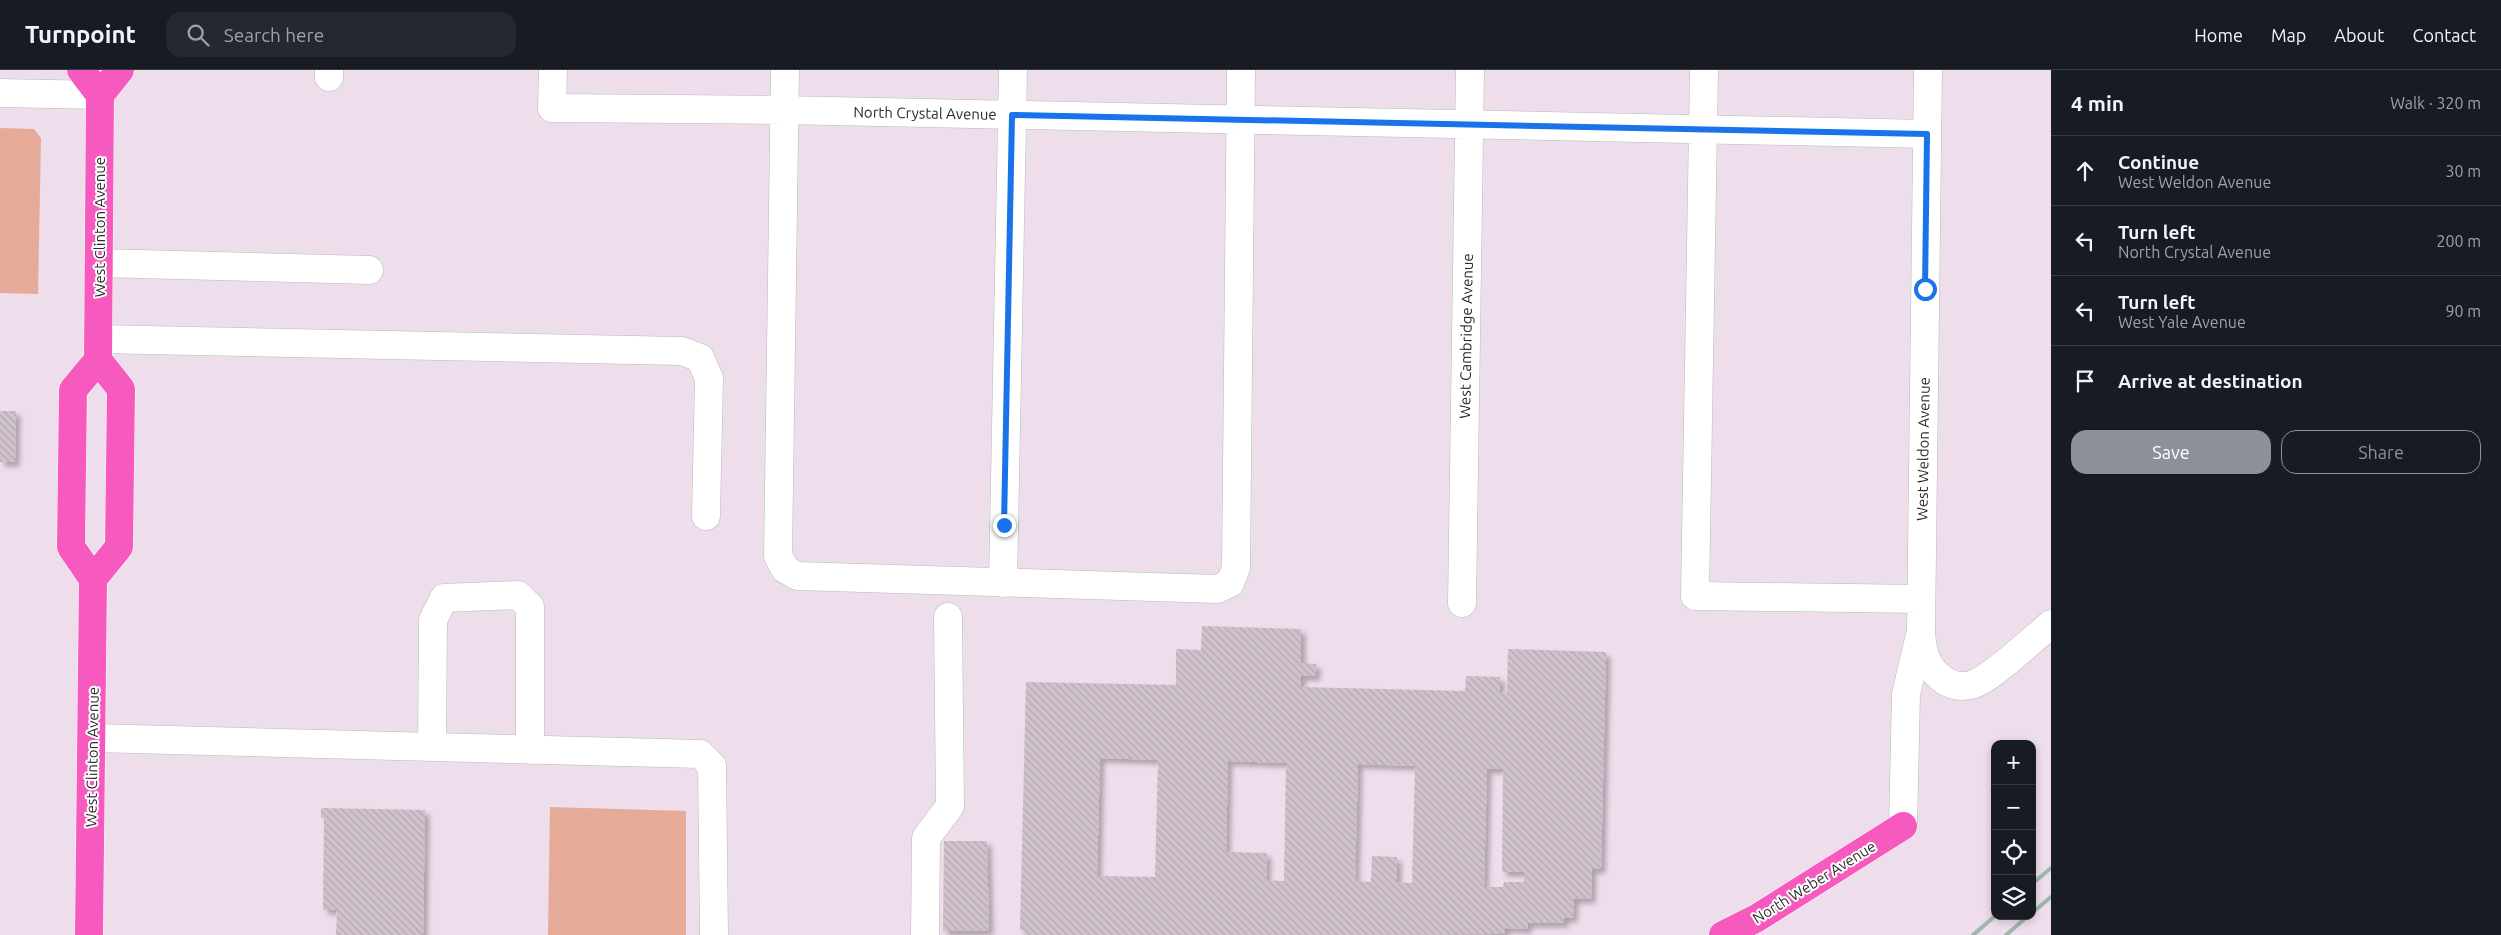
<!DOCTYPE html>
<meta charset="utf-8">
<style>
:root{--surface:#171b24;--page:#242831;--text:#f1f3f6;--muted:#9ea1a6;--line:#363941;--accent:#8c9099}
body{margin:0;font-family:Ubuntu,sans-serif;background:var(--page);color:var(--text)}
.controls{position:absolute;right:15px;bottom:15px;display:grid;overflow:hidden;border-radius:10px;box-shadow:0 2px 8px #0003}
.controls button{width:45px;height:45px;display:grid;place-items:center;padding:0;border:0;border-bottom:1px solid var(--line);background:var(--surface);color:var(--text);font:25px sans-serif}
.stop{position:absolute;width:15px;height:15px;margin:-11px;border:4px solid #1a73e8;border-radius:50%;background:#fff}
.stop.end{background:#1a73e8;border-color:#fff;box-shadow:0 1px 5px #0008}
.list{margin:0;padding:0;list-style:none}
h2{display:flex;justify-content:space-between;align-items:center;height:65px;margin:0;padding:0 20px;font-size:21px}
h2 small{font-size:16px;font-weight:400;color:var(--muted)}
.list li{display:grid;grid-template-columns:32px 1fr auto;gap:15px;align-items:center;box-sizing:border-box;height:70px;padding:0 20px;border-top:1px solid var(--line)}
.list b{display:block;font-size:19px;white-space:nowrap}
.list p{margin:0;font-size:16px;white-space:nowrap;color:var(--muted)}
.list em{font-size:16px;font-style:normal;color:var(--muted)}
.actions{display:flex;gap:10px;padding:15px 20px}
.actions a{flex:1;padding:11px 0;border:1px solid var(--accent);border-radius:15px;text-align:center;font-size:18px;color:var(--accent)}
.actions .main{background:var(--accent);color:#fff}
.icon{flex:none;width:28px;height:28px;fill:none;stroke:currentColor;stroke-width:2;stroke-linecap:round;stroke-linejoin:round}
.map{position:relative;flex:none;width:2051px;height:865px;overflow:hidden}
header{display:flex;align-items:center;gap:30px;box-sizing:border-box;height:70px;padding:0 25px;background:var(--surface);border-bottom:1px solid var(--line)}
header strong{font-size:24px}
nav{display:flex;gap:28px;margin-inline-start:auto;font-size:18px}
.search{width:350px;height:45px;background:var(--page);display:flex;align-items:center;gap:12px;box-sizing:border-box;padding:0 18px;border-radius:15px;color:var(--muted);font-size:19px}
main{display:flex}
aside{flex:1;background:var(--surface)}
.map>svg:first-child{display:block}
</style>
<header>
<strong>Turnpoint</strong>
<div class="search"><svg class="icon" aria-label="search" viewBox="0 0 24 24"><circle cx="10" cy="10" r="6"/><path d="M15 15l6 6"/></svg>Search here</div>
<nav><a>Home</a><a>Map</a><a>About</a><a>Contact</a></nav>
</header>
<main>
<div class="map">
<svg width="2051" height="865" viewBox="0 0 2051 865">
<defs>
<pattern id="building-back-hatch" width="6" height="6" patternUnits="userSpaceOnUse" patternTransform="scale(1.25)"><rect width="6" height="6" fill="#d0c2cd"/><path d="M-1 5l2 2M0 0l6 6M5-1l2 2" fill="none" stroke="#b3a7b0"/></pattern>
<filter id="shadow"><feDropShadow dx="4.5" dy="4.5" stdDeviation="2.5" flood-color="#0004"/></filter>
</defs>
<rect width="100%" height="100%" fill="#eeddeb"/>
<path fill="#e6ab98" d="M0,58L34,59L41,68L38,224L0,223Z
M550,737L686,741V865H548Z"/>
<path fill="url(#building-back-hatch)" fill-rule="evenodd" filter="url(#shadow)" d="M0,341H16L15,392H0Z
M1202,556L1301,559V593L1316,594V606H1301V617L1465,621L1466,606L1500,607V622L1507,623L1508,579L1606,582L1601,799H1592L1591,829H1574L1573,848H1564V853H1528L1527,859L1505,858V864L1025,865V860H1020L1026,612L1176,615V579L1201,580ZM1100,688L1158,690L1155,807L1097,806ZM1228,691L1286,693L1284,811L1266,810L1267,783L1226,782ZM1358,694L1415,696L1412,813L1397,812V787L1372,786L1371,812L1355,811ZM1487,699H1503L1502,802H1524V812H1504L1503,817H1484Z
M321,738L425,740L423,865H336L337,840H323L324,748H321Z
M944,771H987L989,861H943Z"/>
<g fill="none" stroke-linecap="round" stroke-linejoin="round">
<g stroke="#b1bfb6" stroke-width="29">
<path id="minor" d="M553,0L552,38L784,40L1927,64
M785,0L778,486L785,499L797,506L1217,519L1230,513L1236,498L1241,0
M1704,0L1695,526L1921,529
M329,7V0
M0,23L100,25
M99,193L369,200
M98,269L682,281L700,288L709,308L706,446
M1003,513L1013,0
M1462,533L1470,0
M1921,564C1923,583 1926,596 1941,608C1950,616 1963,618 1974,614C1993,607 2033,569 2051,554
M93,668L700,684L712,696L714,865
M432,677L433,550L444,528L518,525L530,537V680
M1903,756L1906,624L1921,561L1928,0
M925,865L926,768L950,736L948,547"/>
</g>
<g stroke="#fff" stroke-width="29">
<path id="major" d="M81,0L100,25L98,290L73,320L71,477L93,509L89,865
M100,25L120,0
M93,509L119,477L121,319L98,290
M1723,865L1757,848L1903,756"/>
</g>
<use href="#minor" stroke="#fff" stroke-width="28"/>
<use href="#major" stroke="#f65abf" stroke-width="28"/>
<path stroke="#9fb6aa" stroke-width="4" d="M2032,814L2051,798
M2032,843L2051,827
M1973,865L1995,846
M2006,865L2028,846"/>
</g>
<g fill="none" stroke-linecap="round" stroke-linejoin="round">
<path stroke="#1a73e8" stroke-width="6" d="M1004,455L1012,45L1927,64L1925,219"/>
</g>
<g text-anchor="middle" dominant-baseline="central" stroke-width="4" stroke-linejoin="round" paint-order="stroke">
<g font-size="15" fill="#2b2b2b" stroke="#fff">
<text transform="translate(925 43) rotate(1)">North Crystal Avenue</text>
<text transform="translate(99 157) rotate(-90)">West Clinton Avenue</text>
<text transform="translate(1466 266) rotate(-89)">West Cambridge Avenue</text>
<text transform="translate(1923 379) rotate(-89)">West Weldon Avenue</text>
<text transform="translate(92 687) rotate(-89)">West Clinton Avenue</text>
<text transform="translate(1814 812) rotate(-32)">North Weber Avenue</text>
</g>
</g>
</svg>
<div class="controls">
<button>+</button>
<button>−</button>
<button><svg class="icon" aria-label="locate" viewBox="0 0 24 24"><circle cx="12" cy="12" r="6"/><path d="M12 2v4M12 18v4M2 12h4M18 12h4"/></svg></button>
<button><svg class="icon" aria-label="layers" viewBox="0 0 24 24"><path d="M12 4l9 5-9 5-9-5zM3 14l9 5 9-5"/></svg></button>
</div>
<div class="stop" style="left:1925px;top:219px"></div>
<div class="stop end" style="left:1004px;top:455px"></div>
</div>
<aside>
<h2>4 min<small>Walk · 320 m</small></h2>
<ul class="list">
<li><svg class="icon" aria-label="ahead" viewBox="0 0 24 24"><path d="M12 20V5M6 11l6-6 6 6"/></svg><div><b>Continue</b><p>West Weldon Avenue</p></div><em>30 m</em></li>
<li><svg class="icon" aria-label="left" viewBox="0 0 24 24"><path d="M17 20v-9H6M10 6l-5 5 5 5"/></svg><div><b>Turn left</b><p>North Crystal Avenue</p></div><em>200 m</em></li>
<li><svg class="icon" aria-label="left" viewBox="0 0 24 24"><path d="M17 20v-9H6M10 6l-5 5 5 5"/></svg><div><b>Turn left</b><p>West Yale Avenue</p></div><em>90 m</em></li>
<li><svg class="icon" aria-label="arrive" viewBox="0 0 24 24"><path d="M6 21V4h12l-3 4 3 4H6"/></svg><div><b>Arrive at destination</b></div></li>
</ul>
<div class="actions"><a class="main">Save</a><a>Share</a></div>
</aside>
</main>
